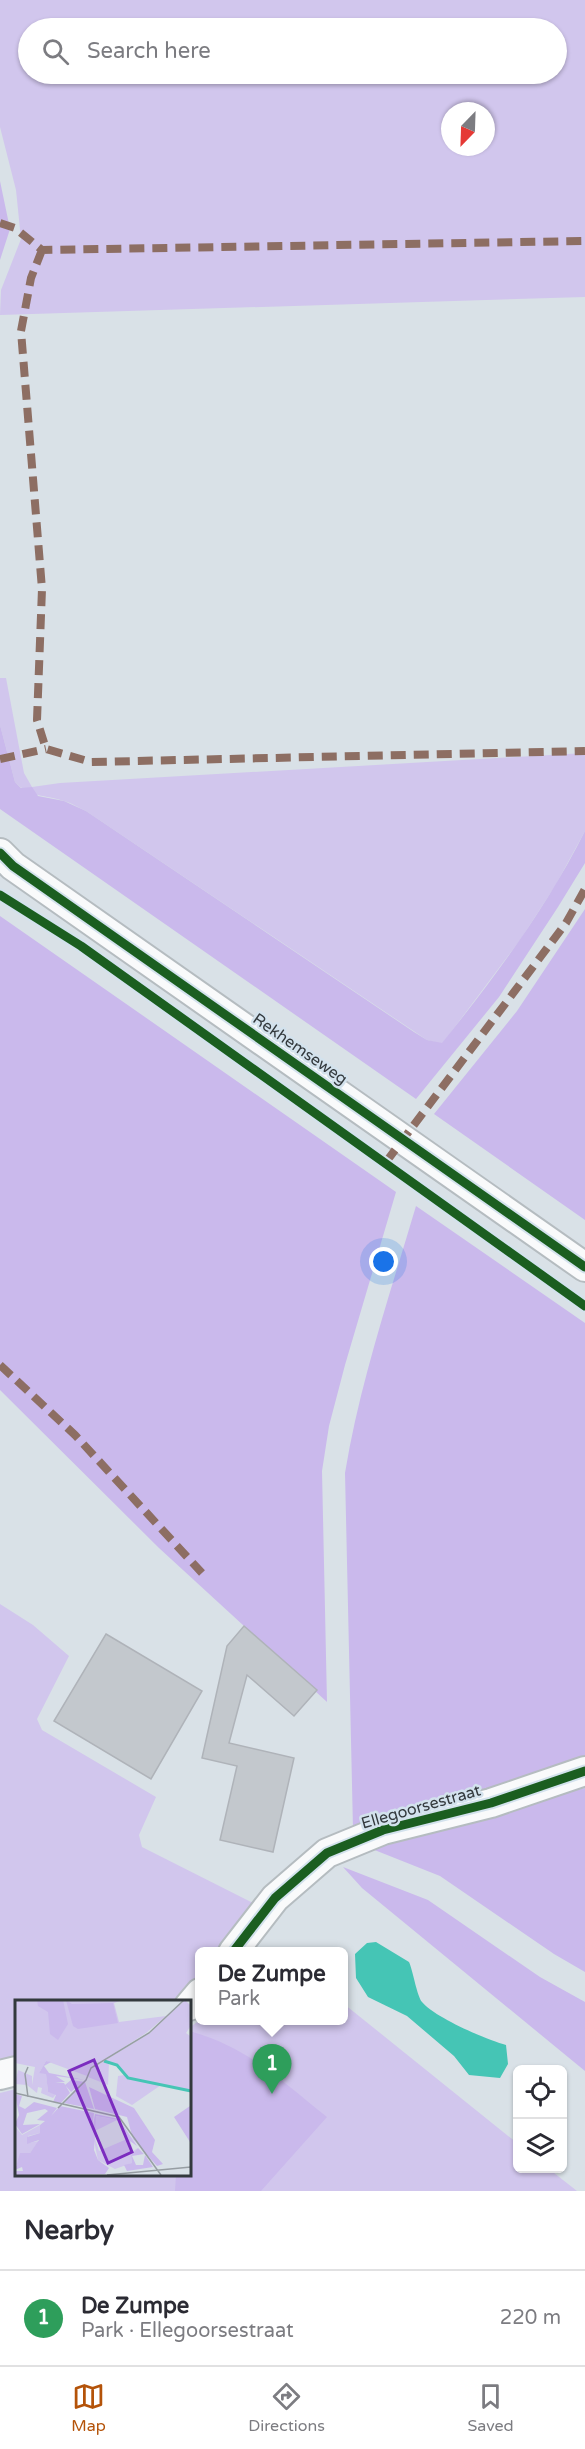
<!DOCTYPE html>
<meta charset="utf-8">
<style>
:root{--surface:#fff;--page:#f7f7f7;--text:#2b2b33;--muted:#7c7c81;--line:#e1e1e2;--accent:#b45309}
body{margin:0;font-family:"Varela Round",sans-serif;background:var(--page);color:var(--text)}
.controls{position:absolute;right:18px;bottom:18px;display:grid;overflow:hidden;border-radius:9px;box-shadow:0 2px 4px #0004}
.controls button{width:54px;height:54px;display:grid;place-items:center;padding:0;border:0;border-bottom:2px solid var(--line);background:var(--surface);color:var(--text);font:30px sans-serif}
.compass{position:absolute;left:441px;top:102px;width:54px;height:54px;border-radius:50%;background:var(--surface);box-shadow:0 2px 4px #0004;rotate:203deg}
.you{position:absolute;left:384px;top:1262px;width:21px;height:21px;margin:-15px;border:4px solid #fff;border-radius:50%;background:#1a73e8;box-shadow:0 0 0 9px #1a73e833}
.badge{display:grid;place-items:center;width:39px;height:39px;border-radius:50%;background:var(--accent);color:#fff;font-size:20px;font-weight:700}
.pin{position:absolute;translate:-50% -50px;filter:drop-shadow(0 2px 3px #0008)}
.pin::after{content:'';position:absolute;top:32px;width:21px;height:18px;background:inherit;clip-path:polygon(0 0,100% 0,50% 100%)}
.popup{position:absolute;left:195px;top:1947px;width:153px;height:78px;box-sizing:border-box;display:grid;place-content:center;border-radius:9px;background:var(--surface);filter:drop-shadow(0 2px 4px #0005);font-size:20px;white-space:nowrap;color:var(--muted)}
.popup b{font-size:22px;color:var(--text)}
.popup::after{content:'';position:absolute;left:50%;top:100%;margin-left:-12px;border:12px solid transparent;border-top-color:var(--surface)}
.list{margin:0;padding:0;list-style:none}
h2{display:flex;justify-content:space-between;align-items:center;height:78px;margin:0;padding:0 24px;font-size:26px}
h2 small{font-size:20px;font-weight:400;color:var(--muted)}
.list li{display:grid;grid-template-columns:39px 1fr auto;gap:18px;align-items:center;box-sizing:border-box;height:96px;padding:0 24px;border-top:2px solid var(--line)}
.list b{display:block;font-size:22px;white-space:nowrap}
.list p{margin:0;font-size:20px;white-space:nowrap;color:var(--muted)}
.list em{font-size:20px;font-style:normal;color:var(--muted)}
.icon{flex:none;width:33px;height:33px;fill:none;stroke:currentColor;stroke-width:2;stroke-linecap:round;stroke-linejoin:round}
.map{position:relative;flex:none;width:585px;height:2191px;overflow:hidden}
.search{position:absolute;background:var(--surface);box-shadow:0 2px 4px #0004;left:18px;right:18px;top:18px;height:66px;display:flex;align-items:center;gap:15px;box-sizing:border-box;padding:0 21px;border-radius:33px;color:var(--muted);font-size:22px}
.sheet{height:174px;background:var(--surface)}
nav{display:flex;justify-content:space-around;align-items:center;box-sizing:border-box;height:84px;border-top:2px solid var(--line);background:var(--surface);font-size:16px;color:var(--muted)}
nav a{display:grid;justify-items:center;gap:3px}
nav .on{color:var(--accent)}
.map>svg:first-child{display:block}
</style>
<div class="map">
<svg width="585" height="2191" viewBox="0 0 585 2191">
<rect width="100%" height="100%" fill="#d9e1e7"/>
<path fill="#d1c6ed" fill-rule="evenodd" d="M0,0H585V297L0,315L1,290L21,239L16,190L0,127ZM556,28V74H28V28ZM450,111H486V147H450Z
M0,678H6L24,773L32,787L60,783L585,753V831L555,886L520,940L442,1044L427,1040L86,811C79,808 72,803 64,801C46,795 29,797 15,782L0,725Z
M0,1604L33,1625L69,1656L37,1719L42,1730L156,1797L139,1835L142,1847L253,1903L218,1951L200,1952V1974L178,2002H16V2065L0,2069Z
M344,2004L517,2143L518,2168L549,2169L577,2191H0V2093L16,2089V2174H189V2028L200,2020H344Z"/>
<path fill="#cab9ec" d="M0,181L10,229L0,260Z
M0,725L15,782L21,788L32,787L38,796L64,801L86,811L414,1032L427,1040L442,1043C495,977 547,907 585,831V863L558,907L499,997L416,1099L0,809Z
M585,909V1220L434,1114L517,1011Z
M0,916L396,1192L345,1365L329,1426L322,1471L327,1702L159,1548L0,1390Z
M416,1206L585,1323V1761L353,1829L345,1473C360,1382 390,1294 416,1206Z
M585,1788V1972L554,1954L440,1876L372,1849L398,1838Z
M343,1867L428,1900L540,1977L585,2002V2071L362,1888Z
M189,2031C246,2046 282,2081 327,2117L261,2191H175L176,2175L189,2174Z"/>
<path fill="#45c5b5" d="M376,1942L409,1962C413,1971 417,1996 422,2002C434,2017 487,2040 506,2045L508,2064L500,2078L469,2075L454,2056L407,2016L368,1997L356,1978L355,1954L367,1943Z"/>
<path fill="#c3c8cd" stroke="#afb3b9" stroke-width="1.5" d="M244,1626L317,1690L294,1716L247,1675L229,1743L294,1758L273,1852L220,1840L237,1766L202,1758L227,1646Z
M106,1634L202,1691L151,1779L54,1721Z"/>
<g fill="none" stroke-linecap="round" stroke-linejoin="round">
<g stroke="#b5bcc0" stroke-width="32">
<path id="minor" d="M0,853L13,866L585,1267
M233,1952L275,1898L327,1853L383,1830L491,1803L585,1771
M189,2006L200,1993
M0,2075L16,2071"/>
</g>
<use href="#minor" stroke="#f9fafb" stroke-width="28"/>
<path stroke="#8d6e63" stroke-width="8" stroke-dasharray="15 8" stroke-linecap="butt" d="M0,223L15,228L42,250L585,241
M42,250L31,278L21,331L42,589L37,720L46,749L91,762L585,751
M0,759L46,749
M386,1162L566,923L585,889
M0,1365L75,1435L202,1573"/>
<g stroke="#d3e2ed" stroke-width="13">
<path id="cycleway" d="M0,853L13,866L585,1267
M0,895L81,946L585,1306
M233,1952L275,1898L327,1853L383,1830L491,1803L585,1771"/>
</g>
<use href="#cycleway" stroke="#1b5e20" stroke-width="9"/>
</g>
<g text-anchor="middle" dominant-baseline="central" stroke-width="5" stroke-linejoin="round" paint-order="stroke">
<g font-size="16" fill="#33393d" stroke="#d3e2ed">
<text transform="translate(300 1049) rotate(35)">Rekhemseweg</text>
<text transform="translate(421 1807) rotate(-16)">Ellegoorsestraat</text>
</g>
</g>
<g transform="translate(15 2000)">
<rect width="176" height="176" fill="#d9e1e7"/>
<path d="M0,0H108L99,3L104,22L151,16L131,33L75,69L72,76L31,61L24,73H31L33,92L41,94L38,98L26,93L27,88L23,87L22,93L12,85L0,84L3,70L17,76V85L20,67L0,63ZM170,0L175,5V27L171,33L175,36V91L146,85L117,105L101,96L103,76L109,75L102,65L94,63L93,85L73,77L76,69L135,33ZM80,116L103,120L106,124L102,120L78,132L84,151L112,139L118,151L123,148L116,155L117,163L100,169L83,160L77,131ZM25,125V133L13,136V143L24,141L15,153H7L0,168V126L7,135Z" fill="#d1c6ed"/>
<path d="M22,0H48L53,24L43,40L35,34L33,12L23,6ZM51,0L57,4L98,3L103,23L63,29L58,26ZM31,61L36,62L29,66L34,73L70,80L41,76L50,82H40L49,83L55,93L46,103L38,102L41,95L33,92L31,74L24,73ZM56,80L70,82L79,109L49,103L63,86L56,92L50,85ZM74,87L119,108L140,140L137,152L148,164L142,166L118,139L112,117L80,109ZM0,94L7,96L4,106L10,109L19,102L42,108L36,116L45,106L79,113L77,132L80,114L104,119L122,146L115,141L118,150L103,120L81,116L79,150L83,160L94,168L90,174L0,175V171H8L7,167L0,170L5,153H15L24,140L12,144V137L25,133V125L30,121L22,120L33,111L30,109L12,113L8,125L25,124L7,134L0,124L4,115ZM175,106L176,141L175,142L159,117ZM123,148L129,154L117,156L121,165H128L130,155L138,167L112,171L109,165L117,163L116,155Z" fill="#cab9ec"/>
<path fill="none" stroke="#45c5b5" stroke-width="3" d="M89,61L102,65L113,78L176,91"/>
<path fill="none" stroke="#979ea3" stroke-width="1.5" d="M0,93L104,117L146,175M13,97L10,74L13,67M43,108L71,80L76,68L134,33L169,0M92,175L176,167"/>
<path fill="#7b2cbf" fill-opacity="0.15" stroke="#7b2cbf" stroke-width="3" d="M79,60L117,152L93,163L54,71Z"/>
<rect width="176" height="176" fill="none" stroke="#33393d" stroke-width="3"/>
</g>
</svg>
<div class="controls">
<button><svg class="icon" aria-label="locate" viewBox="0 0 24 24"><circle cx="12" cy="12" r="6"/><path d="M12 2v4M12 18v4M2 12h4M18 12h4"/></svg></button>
<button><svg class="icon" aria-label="layers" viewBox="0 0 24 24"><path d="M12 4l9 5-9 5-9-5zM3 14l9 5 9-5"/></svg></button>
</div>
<svg class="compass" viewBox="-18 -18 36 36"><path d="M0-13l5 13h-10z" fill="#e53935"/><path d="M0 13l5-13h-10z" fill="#7c7c81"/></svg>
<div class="you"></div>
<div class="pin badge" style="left:272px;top:2094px;background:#2e9e5b">1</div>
<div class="popup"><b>De Zumpe</b>Park</div>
<div class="search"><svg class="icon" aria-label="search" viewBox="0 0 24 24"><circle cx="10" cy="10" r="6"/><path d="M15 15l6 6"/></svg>Search here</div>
</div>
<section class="sheet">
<h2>Nearby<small></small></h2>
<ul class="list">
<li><span class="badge" style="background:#2e9e5b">1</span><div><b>De Zumpe</b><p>Park · Ellegoorsestraat</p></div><em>220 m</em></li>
</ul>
</section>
<nav>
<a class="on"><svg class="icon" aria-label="map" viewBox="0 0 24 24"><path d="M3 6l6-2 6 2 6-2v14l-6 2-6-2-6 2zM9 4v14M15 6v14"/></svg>Map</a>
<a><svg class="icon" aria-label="directions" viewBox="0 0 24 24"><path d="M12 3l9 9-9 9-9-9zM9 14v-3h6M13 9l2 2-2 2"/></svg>Directions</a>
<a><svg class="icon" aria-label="saved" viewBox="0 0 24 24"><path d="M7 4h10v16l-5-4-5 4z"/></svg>Saved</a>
</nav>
